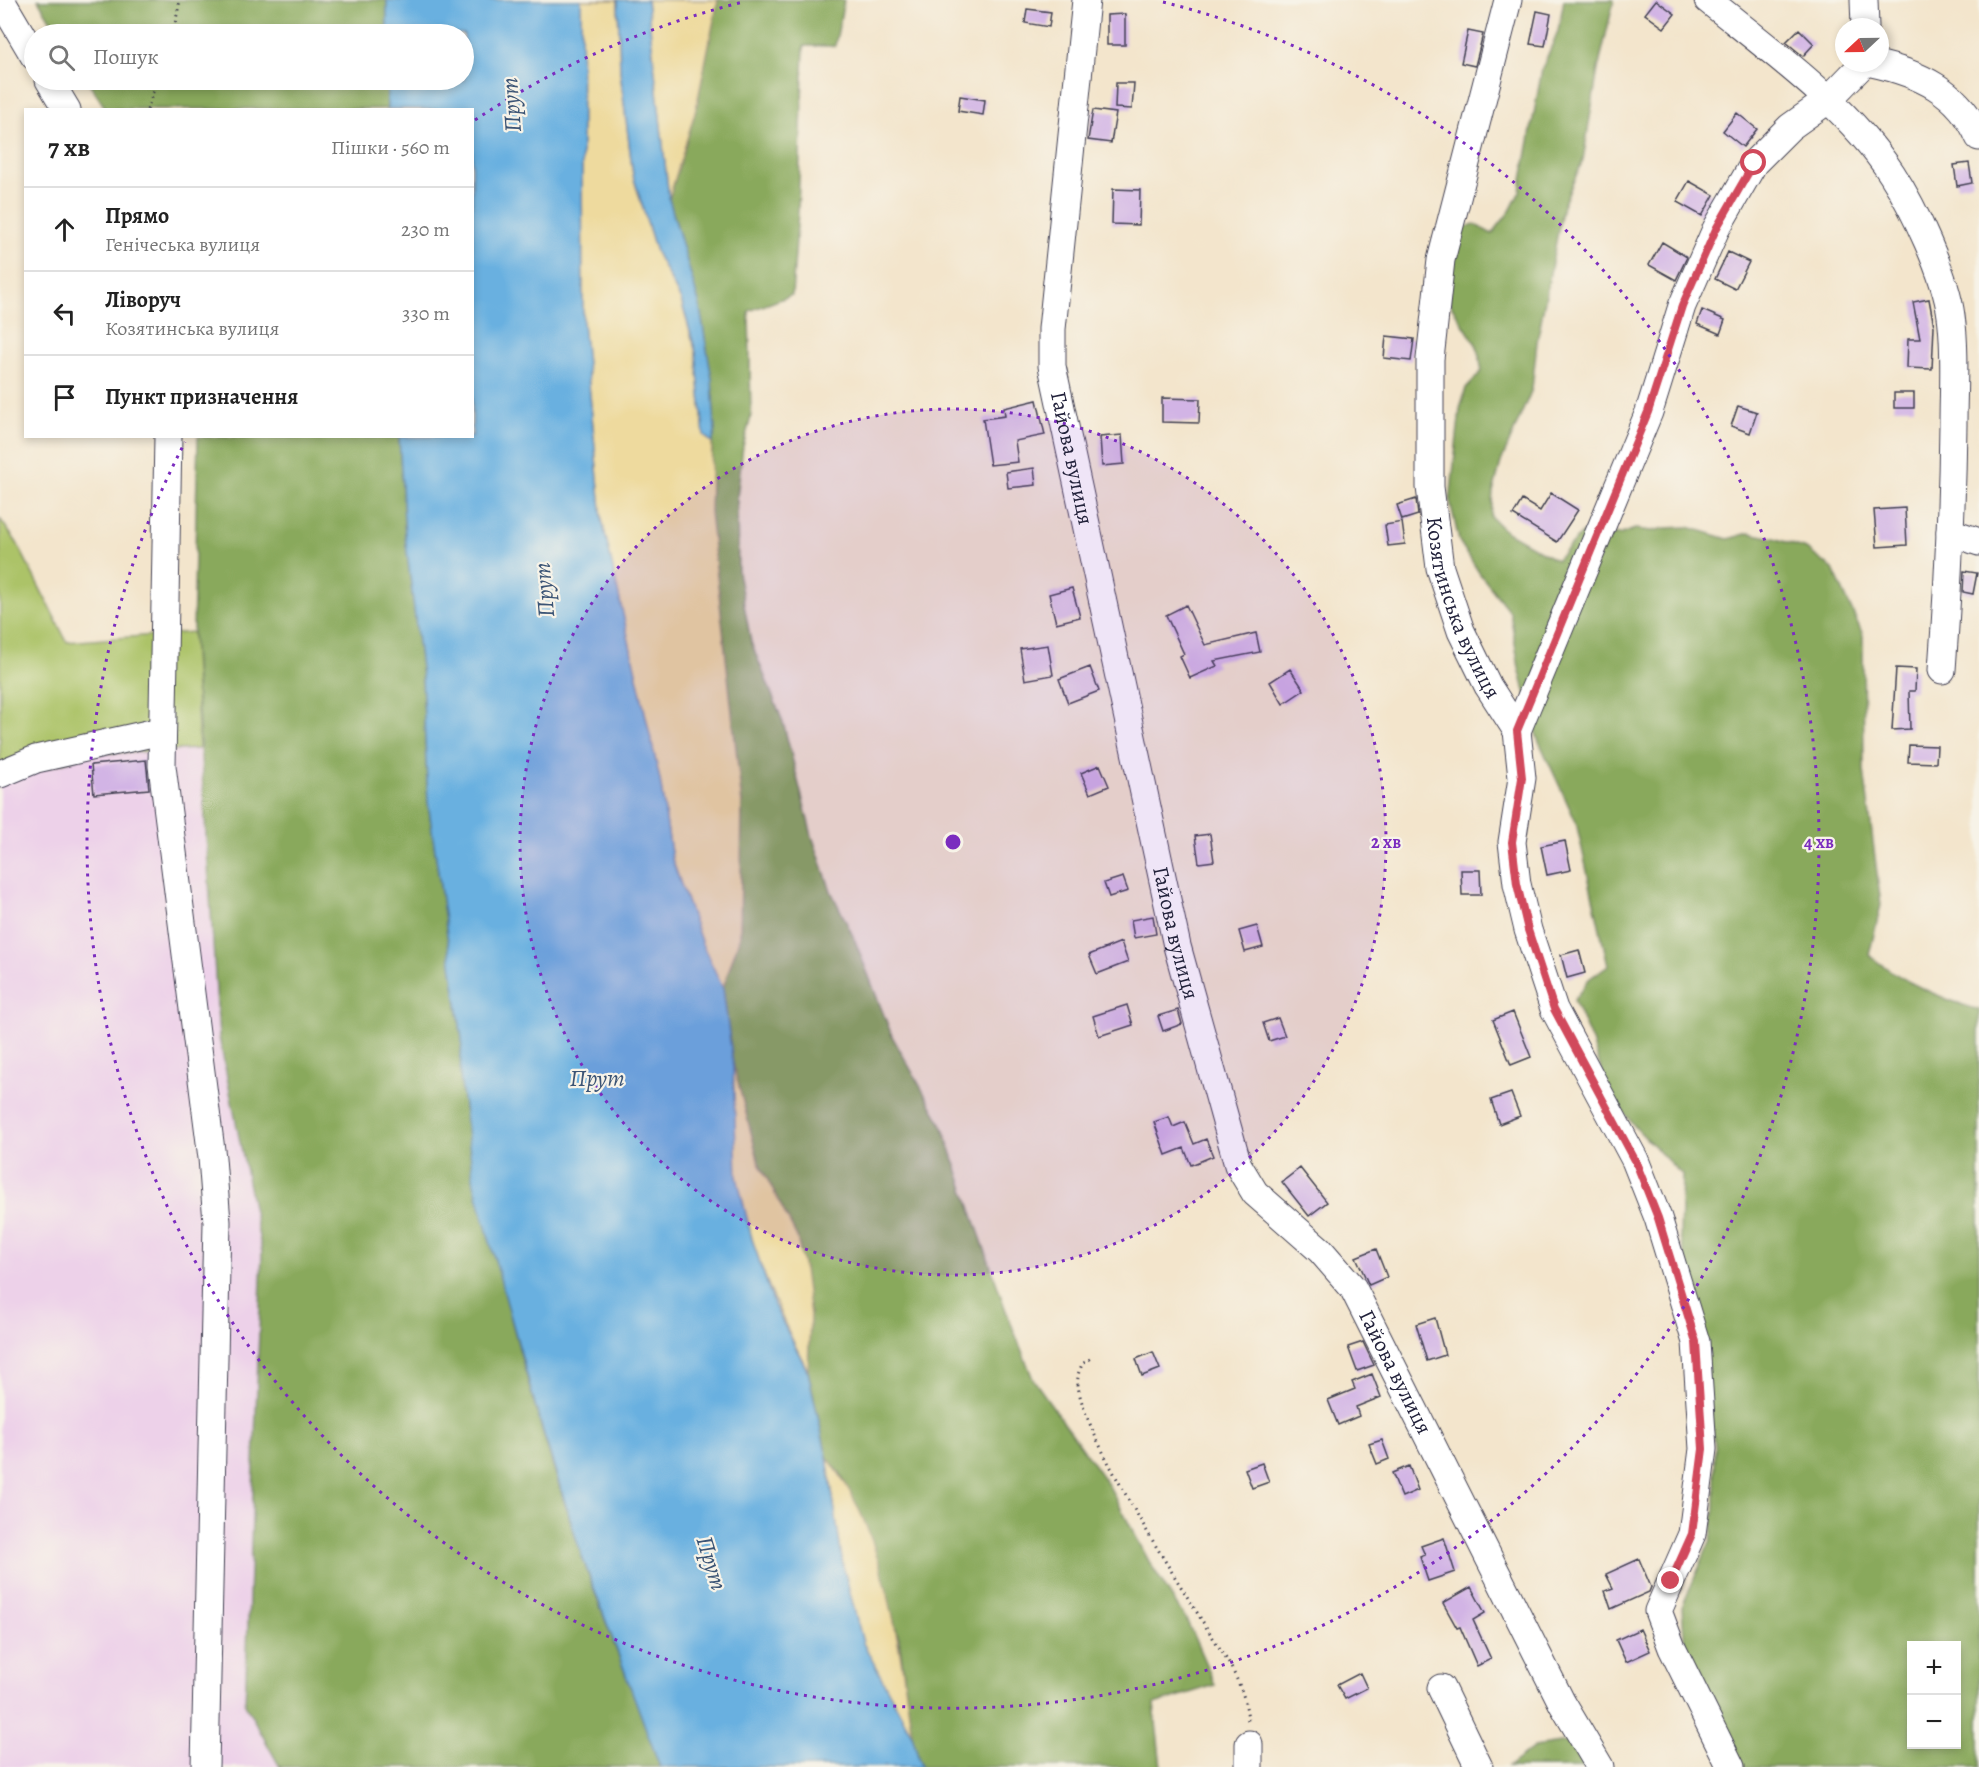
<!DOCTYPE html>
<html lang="uk">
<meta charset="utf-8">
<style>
:root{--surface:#fff;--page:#f6f6f6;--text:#222;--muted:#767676;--line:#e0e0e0}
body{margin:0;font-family:Alegreya,serif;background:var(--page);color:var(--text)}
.controls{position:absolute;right:18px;bottom:18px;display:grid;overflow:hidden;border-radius:0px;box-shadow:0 3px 9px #0003}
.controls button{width:54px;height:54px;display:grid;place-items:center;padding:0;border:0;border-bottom:2px solid var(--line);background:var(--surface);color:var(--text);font:30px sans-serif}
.compass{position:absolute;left:1835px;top:18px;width:54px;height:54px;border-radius:50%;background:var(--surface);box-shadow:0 3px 9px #0003;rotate:248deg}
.stop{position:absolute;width:18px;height:18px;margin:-14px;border:4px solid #d1495b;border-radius:50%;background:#fff}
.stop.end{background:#d1495b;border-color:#fff;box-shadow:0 2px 6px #0008}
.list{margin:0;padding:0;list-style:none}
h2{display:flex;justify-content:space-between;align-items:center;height:78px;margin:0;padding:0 24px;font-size:26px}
h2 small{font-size:20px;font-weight:400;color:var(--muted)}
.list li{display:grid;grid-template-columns:39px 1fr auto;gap:18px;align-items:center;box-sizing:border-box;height:84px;padding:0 24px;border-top:2px solid var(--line)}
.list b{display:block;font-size:22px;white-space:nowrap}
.list p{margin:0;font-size:20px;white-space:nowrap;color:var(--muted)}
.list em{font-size:20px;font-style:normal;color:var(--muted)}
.icon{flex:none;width:33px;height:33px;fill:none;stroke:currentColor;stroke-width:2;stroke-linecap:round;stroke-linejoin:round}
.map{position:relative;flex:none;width:1979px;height:1767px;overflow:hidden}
.search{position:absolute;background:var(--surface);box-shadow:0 3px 9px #0003;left:24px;top:24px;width:450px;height:66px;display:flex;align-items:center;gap:15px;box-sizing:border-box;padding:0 21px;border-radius:33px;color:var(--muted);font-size:22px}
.panel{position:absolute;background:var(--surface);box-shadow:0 3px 9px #0003;left:24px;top:108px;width:450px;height:330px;border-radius:0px}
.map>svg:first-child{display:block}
</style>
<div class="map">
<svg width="1979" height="1767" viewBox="0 0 1979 1767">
<rect width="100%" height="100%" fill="#f7f3e8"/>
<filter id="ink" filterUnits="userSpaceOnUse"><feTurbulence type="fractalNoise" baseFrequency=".0167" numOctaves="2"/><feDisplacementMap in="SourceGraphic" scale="12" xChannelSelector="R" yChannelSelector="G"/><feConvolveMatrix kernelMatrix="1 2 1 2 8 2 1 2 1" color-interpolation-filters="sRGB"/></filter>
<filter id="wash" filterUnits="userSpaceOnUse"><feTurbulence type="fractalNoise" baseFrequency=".008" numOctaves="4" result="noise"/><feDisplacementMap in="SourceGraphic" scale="24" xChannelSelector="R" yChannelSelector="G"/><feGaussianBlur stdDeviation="1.35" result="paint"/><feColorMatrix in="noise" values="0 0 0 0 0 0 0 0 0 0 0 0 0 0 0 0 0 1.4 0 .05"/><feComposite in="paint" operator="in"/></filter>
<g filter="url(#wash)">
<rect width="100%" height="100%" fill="#f3e5cc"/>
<path fill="#edd1e9" d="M199,749L219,1037L262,1252L245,1704L280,1767H0V782L92,754Z"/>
<path fill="#acc368" stroke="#677252" stroke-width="1.5" d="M0,519L17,543L67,642L193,632L199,749L92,754L0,782Z"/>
<path fill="#89a95c" stroke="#56664c" stroke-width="1.5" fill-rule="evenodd" d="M38,0H387V34H59Z
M718,0H844L835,46H804L798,212L792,295L749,311L751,417L743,446L737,498L738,572L751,642L783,722L812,836L831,891L854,938L892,1036L942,1125L1005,1308L1033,1379L1109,1486L1150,1563L1187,1621L1215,1685L1154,1704L1161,1767H921L912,1735L899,1638L863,1523L842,1476L827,1457L808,1371L810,1315L804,1269L797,1237L759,1163L733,1064L727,1032L723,988L740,936L742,804L710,512L712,443L715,433L712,379L699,303L669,199L696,109Z
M1564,0H1614L1598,69L1583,160L1563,205L1537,342L1532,389L1501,462L1493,492L1491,517L1505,531L1556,560L1584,531L1619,535L1635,529L1652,531L1665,528L1688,527L1728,539L1749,533L1774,538L1806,549L1833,569L1863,635L1864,770L1881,905L1869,955C1899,980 1941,999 1979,1010V1767H1742L1685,1651L1682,1607L1711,1539L1715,1507V1447L1689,1274L1680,1237L1682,1175L1636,1128L1608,1092L1593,1044L1574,1000L1589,979L1608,965L1576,822L1537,737L1519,668L1510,612L1480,574L1459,541L1450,501L1460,409L1466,388L1482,371L1477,346L1449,302L1454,232L1474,224L1492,234L1510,211L1520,191L1542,69L1558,31ZM1912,1646H1956V1744H1912Z
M87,80H387V109H106Z
M198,437H399L405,535L422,676L428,802L462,1039C457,1106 475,1166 490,1231C514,1338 545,1445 580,1550C604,1623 635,1694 660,1767H280L245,1704L262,1252L219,1037L193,632Z
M1573,1741L1588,1767H1508L1534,1747Z"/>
<path fill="#eeda9e" stroke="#887e6c" stroke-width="1.5" d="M581,0H618L620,71L633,175L656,252L681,300L696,353L704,434L712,443L710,512L742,804L740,936L723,988L702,944L672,859L660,780L602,520L583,323Z
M647,0H718L696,109L669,199Z
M733,1064L759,1163L797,1237L804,1269L810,1315L808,1371C776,1309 750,1248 737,1179C732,1147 734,1099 733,1064Z
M827,1457C885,1529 900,1646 912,1735L863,1643L843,1566Z"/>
<path fill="#69b0e0" stroke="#46698e" stroke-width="1.5" d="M387,0H581L583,323L602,520L660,780L672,859L702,944L723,988L733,1064L737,1177L752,1239L774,1305L808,1372L827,1457L843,1566L863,1643L912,1735L921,1767H660L580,1551L538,1415L474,1184L460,1075L462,1039L428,802L422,676L405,535L399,437L472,436V110L387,109V80H464V34H387Z
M618,0H647L669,199L699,303L712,379L715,433L712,443L704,435L696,352L681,300L656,252L633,175L620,71Z"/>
<g id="blocks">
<path fill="#d2b4e5" d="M1656,0L1675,14L1664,28L1645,14Z
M1027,9L1051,12L1049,27L1025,23Z
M1537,11L1551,14L1545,46L1530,44Z
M1125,14V45H1107V15Z
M1799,29L1814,44L1803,56L1786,42Z
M1468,31L1483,34L1475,66L1461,63Z
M1116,83H1134L1132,109L1115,108Z
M960,96L985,100L983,115L958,111Z
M1093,110L1116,113L1111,143L1088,140Z
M1737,113L1757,129L1743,147L1723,131Z
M1969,163L1972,183L1957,186L1954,165Z
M1689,181L1714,195L1702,216L1677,202Z
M1113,189L1140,190L1139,225L1112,224Z
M1662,242L1687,257L1676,280L1649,265Z
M1728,252L1749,262L1735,289L1715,279Z
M1929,299L1934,326L1932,369L1907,368L1908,339H1920L1913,302Z
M1702,310L1725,320L1720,334L1697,324Z
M1386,336L1414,339L1411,361L1384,358Z
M1894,393H1914V408H1894Z
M1162,398L1200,399L1199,423L1162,422Z
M1037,400L1045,435L1015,441L1018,462L990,465L983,419L1005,416L1004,408Z
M1738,406L1757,412L1750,433L1731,426Z
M1122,435L1124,464L1102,466L1100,437Z
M1034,468L1036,485L1008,488L1006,472Z
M1551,493L1578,510L1557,542L1513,515L1522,500L1540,511Z
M1416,499L1418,515L1402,520L1397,505Z
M1905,508L1907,545L1877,547L1874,510Z
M1402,522L1405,544L1388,546L1385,525Z
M1964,571L1977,573L1973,594L1963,592Z
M1072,588L1080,617L1056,623L1049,594Z
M1186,605L1205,645L1256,633L1260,652L1214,661L1217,666L1190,678L1180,656L1184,654L1166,615Z
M1048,645L1053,675L1025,680L1020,649Z
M1090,667L1099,691L1068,703L1059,679Z
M1896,668L1916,669L1915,691H1909L1910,729L1892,730Z
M1290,669L1304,690L1283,704L1270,682Z
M1909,745L1937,746L1936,763L1908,762Z
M146,760L149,789L94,794L91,765Z
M1100,765L1109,786L1090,794L1081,773Z
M1210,834L1214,861L1199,863L1195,836Z
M1565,841L1571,870L1547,875L1541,846Z
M1461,870H1480L1481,895H1462Z
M1123,877L1128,891L1109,897L1104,883Z
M1153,916L1156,934L1134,938L1131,920Z
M1257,926L1263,947L1245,952L1239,931Z
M1121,942L1128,962L1097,974L1089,955Z
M1579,950L1585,973L1567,978L1561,955Z
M1127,1005L1133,1025L1099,1036L1093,1016Z
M1178,1010L1182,1024L1163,1031L1158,1016Z
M1513,1012L1531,1057L1511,1065L1493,1020Z
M1278,1018L1285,1036L1269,1041L1263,1023Z
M1511,1093L1520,1116L1499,1124L1491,1100Z
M1169,1117L1173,1127L1185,1122L1194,1144L1206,1139L1213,1156L1191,1165L1184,1148L1166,1155L1154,1122Z
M1300,1168L1327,1202L1309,1216L1282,1182Z
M1376,1249L1387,1277L1369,1285L1356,1257Z
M1435,1318L1445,1355L1427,1361L1416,1324Z
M1363,1342L1374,1365L1357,1371L1348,1347Z
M1153,1352L1160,1369L1142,1376L1136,1359Z
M1372,1374L1381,1397L1356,1407L1359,1416L1338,1425L1328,1400L1355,1389L1352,1382Z
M1382,1440L1389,1459L1377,1464L1369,1444Z
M1262,1463L1269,1482L1252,1488L1245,1469Z
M1409,1466L1418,1490L1402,1497L1392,1473Z
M1444,1538L1455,1572L1428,1581L1420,1557L1425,1555L1421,1546Z
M1639,1559L1651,1587L1649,1592L1611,1609L1605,1591L1613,1588L1606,1574Z
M1471,1587L1485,1613L1473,1620L1491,1659L1477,1666L1460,1627L1457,1628L1443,1603Z
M1640,1629L1650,1651L1626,1662L1616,1640Z
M1360,1673L1367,1688L1345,1699L1337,1685Z"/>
</g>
</g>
<g filter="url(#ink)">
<use href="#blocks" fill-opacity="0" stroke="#413f51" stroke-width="1.5"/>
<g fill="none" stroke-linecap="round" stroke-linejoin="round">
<g stroke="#413f51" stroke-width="29">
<g id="minor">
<path d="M1,0L34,56"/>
<path id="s1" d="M1086,0L1052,329V366L1177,946L1238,1165L1255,1193L1320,1250L1353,1288L1562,1703L1600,1767"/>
<path id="s2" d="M1508,0L1441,260L1430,359V487L1440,568L1461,631L1488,686L1517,731L1522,778L1512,842L1517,884L1528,930L1554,1009L1635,1160L1658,1218L1696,1342L1703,1449L1692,1534L1658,1611L1672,1648L1731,1767"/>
<path d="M1708,0C1772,52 1846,104 1892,174C1914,208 1946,276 1951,316C1956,352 1953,389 1953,425C1952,507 1948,588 1942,670"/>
<path d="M1864,0L1865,27"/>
<path d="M1872,63C1919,73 1959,91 1979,137"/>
<path d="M49,80L67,110"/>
<path d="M168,436L162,766L212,1158L217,1222L205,1767"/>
<path d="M1950,532L1979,542"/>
<path d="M1517,731L1649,412L1682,306L1716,229L1754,163L1790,127L1828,100L1864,63"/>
<path d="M0,774L36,759L161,731"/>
<path d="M1441,1688L1479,1767"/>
<path d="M1249,1767V1744"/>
</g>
</g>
<path stroke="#413f51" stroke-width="3" stroke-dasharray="1.5 4.5" stroke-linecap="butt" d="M173,34L180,0
M147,110L157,80
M1090,1359L1082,1364C1081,1368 1078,1372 1078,1377C1072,1419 1175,1576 1201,1619C1221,1651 1246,1683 1248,1722"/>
<use href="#minor" stroke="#fff" stroke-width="27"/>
</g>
</g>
<g fill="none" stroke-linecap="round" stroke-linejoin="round" filter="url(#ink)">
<path stroke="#d1495b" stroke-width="8" d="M1671,1581L1692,1534L1703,1449L1696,1342L1658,1218L1635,1160L1554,1009L1528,930L1517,884L1512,842L1522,778L1517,731L1648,412L1682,306L1716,229L1754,163"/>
</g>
<circle cx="953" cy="842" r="433" fill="#7b2cbf" fill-opacity=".12"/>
<g fill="none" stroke="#7b2cbf" stroke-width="3" stroke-dasharray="3 6">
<circle cx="953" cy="842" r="433"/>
<path d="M475 120A866 866 0 0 1 743 2M1163 2A866 866 0 1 1 185 442"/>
</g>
<g text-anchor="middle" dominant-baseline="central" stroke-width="4.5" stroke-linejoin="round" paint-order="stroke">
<g font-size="22" fill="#22223b" stroke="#f7f3e8">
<text stroke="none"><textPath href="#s1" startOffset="462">Гайова вулиця</textPath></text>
<text stroke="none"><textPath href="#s2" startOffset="622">Козятинська вулиця</textPath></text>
<text stroke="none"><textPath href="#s1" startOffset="948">Гайова вулиця</textPath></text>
<text stroke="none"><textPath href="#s1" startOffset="1452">Гайова вулиця</textPath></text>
</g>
<g font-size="24" font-style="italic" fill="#3b5475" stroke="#f7f3e8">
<text transform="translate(511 105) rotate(-94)">Прут</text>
<text transform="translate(544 590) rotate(-95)">Прут</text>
<text x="597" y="1078">Прут</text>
<text transform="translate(712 1563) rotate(73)">Прут</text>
</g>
</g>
<circle cx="953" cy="842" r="9" fill="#7b2cbf" stroke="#f7f3e8" stroke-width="3"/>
<g font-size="18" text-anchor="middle" font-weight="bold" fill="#7b2cbf" stroke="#f7f3e8" stroke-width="4.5" stroke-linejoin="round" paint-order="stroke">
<text x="1386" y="848">2 хв</text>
<text x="1819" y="848">4 хв</text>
</g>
</svg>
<div class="controls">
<button>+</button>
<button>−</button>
</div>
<svg class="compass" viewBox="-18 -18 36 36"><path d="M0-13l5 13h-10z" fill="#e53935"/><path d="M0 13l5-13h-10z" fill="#767676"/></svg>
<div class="stop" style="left:1754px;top:163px"></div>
<div class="stop end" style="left:1671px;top:1581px"></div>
<div class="search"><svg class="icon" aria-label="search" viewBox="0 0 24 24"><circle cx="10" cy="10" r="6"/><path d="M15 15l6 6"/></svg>Пошук</div>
<section class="panel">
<h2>7 хв<small>Пішки · 560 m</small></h2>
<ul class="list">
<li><svg class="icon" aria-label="ahead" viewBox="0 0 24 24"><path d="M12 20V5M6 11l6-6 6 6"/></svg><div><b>Прямо</b><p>Генічеська вулиця</p></div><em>230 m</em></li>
<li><svg class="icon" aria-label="left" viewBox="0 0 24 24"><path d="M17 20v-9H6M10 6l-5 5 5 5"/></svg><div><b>Ліворуч</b><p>Козятинська вулиця</p></div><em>330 m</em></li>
<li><svg class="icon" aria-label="arrive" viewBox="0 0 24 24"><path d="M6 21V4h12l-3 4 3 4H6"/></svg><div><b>Пункт призначення</b></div></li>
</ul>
</section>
</div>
